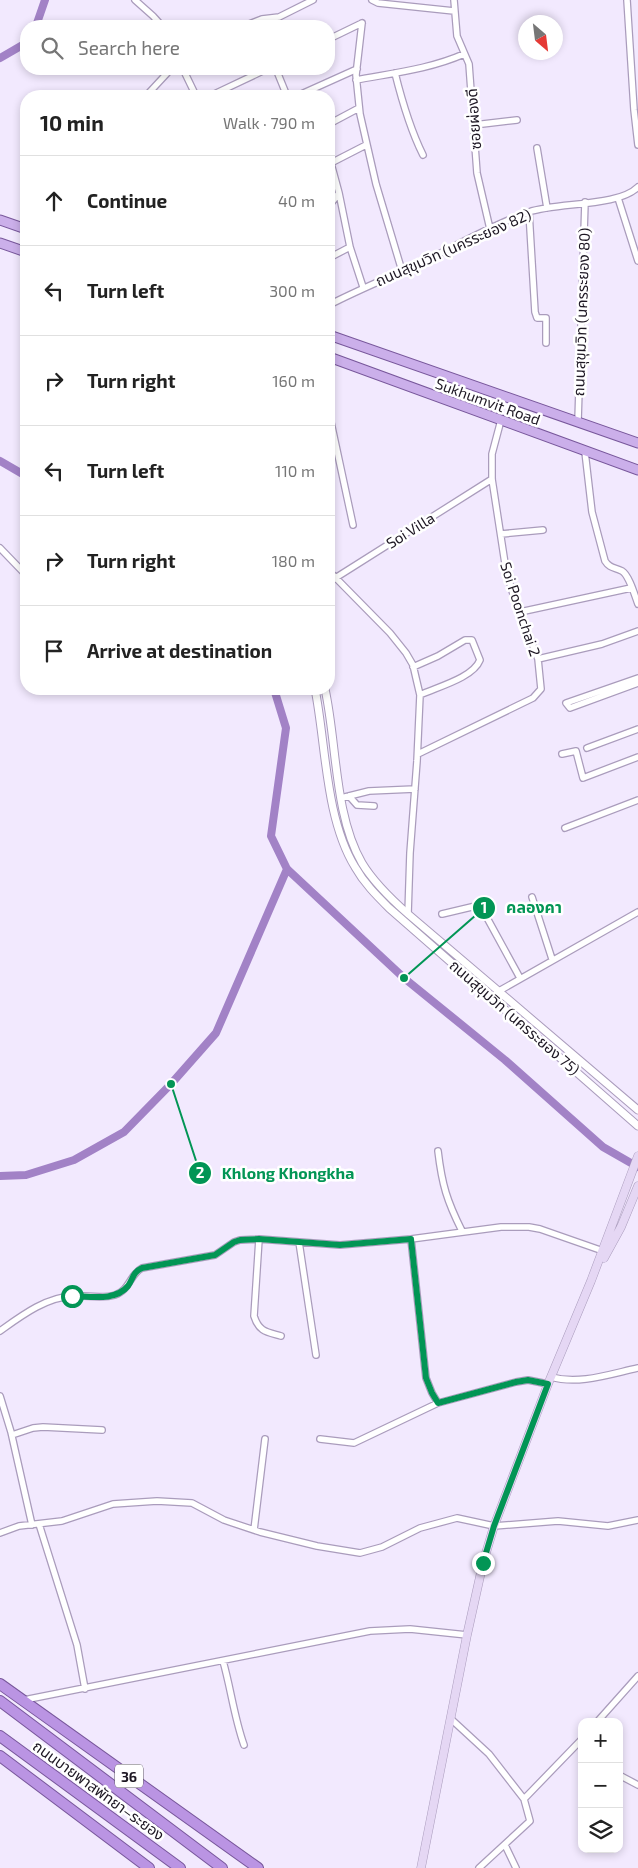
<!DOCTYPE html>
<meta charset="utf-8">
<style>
:root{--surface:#fff;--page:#f2f2f2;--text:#222;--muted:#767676;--line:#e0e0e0}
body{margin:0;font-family:"Exo 2","Noto Sans Thai",sans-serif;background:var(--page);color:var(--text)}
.controls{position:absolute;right:15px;bottom:15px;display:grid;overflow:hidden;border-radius:10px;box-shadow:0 2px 8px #0003}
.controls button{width:45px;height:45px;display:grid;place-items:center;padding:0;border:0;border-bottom:1px solid var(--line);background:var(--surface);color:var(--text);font:25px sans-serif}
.compass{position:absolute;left:518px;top:15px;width:45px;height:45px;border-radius:50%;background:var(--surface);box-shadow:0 2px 8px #0003;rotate:152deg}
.stop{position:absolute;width:15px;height:15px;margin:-11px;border:4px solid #029555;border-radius:50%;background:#fff}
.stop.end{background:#029555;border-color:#fff;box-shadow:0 1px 5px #0008}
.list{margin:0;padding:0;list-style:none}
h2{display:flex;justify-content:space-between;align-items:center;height:65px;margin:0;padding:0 20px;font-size:21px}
h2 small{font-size:16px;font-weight:400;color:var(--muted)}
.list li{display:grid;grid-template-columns:32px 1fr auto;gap:15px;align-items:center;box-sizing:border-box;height:90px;padding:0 20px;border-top:1px solid var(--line)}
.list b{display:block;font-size:19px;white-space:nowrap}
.list em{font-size:16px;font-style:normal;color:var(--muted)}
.icon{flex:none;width:28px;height:28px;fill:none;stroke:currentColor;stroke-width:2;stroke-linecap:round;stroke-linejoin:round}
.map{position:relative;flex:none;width:638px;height:1868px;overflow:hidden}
.search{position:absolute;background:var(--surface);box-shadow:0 2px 8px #0003;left:20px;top:20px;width:315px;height:55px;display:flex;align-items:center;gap:12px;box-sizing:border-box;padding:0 18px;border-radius:20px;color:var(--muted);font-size:19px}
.panel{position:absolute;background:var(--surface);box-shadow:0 2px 8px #0003;left:20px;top:90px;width:315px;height:605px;border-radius:20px}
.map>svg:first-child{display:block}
</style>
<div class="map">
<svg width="638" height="1868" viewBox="0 0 638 1868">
<rect width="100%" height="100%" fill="#f2e9fe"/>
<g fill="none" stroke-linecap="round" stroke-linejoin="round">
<path stroke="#a282c6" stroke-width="8" d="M36,26L45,0
M0,58L26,43
M0,461L26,476
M274,689L286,728L271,836L287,869L404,978L505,1060L603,1147L638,1167
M0,1176L26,1175L74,1160L124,1132L171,1084L216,1033L287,869"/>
<g stroke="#aa9cbc" stroke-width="8">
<path id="minor" d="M135,0L153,16L162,26
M372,0L378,3L454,11
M454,0L457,36L469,64L477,173L490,229
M627,0L634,110L638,145
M362,23L356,75L360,114L376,184L402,271
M244,26L262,19L279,17L313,0
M329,39L362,23
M183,69L196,96
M276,69L287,96
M395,73C402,101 410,129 423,155
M356,80C393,73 430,69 464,54
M146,96L171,69
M210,96L267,69
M297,96L357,69
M329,124L359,108
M474,125L517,120
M537,148L547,208
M329,164L366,145
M339,193L350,247L363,287
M618,198L638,261
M329,206L339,193L329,156
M529,212L535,312L537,318H546V343
M329,258L350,247
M329,305C362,288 395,275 429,259C461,243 494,224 529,212C558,202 618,207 638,187
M329,413L353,525
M578,421L585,202
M585,452L592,512L605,561C610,569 615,567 622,571C629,575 635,596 638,604
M501,534L543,530
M0,548L26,575
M329,571L390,633L406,653L413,665L416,678L420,695L417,761L410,853L408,914
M329,582L492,479
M520,612L631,588
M538,659L602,644L638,631
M413,667L438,656L465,640H472L480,660C473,678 437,687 420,695
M638,678L566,703L570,708L638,683
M587,748L638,729
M418,754L533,698L541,689L538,659L513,594L506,570L492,479V454L501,420
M562,754L576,751L583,778L638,757
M349,796L357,805L374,806
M341,798L369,791L415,789
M565,828L638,800
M532,897L552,959
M442,914L480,905L520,978
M499,991L638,912
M438,1151C442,1185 447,1201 462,1231
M259,1239L254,1316C259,1332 267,1332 281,1336
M411,1239L426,1378L432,1393L438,1403
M299,1242L316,1355
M0,1331C21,1316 46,1297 73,1296C86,1295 102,1299 115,1295C130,1290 130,1274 142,1268L215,1255L234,1242L240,1240L259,1239L340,1245L411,1239L501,1227H529L540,1229L603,1251
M551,1377C579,1385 610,1374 638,1368
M0,1396L11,1432L32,1525
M12,1435L33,1428L43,1427L102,1430
M320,1439L354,1443L438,1403L516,1382L528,1380L548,1384
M39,1524L77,1645L85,1689
M254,1530L265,1439
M0,1533L19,1526L62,1521L113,1504L157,1501L192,1503L224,1520L260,1532L317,1546L360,1553L382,1547L420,1528L457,1518L494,1526L558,1521L608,1526L638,1520
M223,1661C231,1689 234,1717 244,1745
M24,1700L370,1631L410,1629L467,1635
M451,1719L489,1754L524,1799L530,1821L479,1868
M597,1722L638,1676
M619,1775L638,1785
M524,1799L582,1739
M505,1845L516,1868"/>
</g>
<g stroke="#aa9cbc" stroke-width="9">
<path id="tertiary" d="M315,689C326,744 325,818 355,867C364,883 376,895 389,908L638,1126
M325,689C337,743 334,815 362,863C374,883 391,899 408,914L638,1110"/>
</g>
<g stroke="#aa9cbc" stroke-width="9">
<path id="secondary" d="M604,1258L621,1227L638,1186
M421,1868L467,1635L483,1563L494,1526L548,1384L591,1281L638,1156"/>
</g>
<g stroke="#78579b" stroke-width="11">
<path id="primary" d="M0,220L26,229
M0,243L26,252
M329,335L638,443
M329,357L638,470"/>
</g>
<g stroke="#78579b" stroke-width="12">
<path id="trunk" d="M0,1684L258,1868
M0,1701L222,1868
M0,1736L180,1868
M0,1756L149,1868"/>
</g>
<use href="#minor" stroke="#fff" stroke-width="5.5"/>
<use href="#tertiary" stroke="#fff" stroke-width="7"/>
<use href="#secondary" stroke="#e5d7f4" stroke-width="8"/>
<use href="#primary" stroke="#cbafea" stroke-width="9"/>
<use href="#trunk" stroke="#ba94e3" stroke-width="10"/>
</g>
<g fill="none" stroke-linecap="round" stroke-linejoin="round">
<path stroke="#029555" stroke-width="6" d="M72,1296C89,1296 115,1302 128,1286C133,1279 133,1272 142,1268L215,1255L234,1242L240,1240L259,1239L340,1245L411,1239L426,1378L432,1393L438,1403L516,1382L528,1380L548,1384L494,1526L483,1563"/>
</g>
<g text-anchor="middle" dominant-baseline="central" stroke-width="5" stroke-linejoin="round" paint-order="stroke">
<rect fill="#fff" stroke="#615d65" stroke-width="1" x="115" y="1764.5" width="28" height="23" rx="4"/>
<g font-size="14" font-weight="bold" fill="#1d1723">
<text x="129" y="1776">36</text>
</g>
<g font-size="15" fill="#1d1723" stroke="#fff">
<text transform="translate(473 119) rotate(-94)">ซอยผ่องดี</text>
<text transform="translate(453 247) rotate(-24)">ถนนสุขุมวิท (นครระยอง 82)</text>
<text transform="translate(581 312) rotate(-88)">ถนนสุขุมวิท (นครระยอง 80)</text>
<text transform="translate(488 401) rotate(20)">Sukhumvit Road</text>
<text transform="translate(410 530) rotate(-32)">Soi Villa</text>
<text transform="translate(521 609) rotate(72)">Soi Poonchai 2</text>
<text transform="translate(515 1017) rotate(41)">ถนนสุขุมวิท (นครระยอง 75)</text>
<text transform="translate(99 1790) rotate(36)">ถนนบายพาสพัทยา–ระยอง</text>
</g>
</g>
<path fill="none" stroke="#029555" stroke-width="2" d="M404 978L484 908M171 1084L200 1173"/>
<g fill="#029555" stroke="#fff" stroke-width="2">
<circle cx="404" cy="978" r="5"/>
<circle cx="171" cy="1084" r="5"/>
<circle cx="484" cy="908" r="12"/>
<circle cx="200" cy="1173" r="12"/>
</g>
<g font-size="15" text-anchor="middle" font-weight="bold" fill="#fff">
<text x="484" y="913">1</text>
<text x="200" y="1178">2</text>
</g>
<g font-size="16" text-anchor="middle" font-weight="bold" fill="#029555" stroke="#fff" stroke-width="5" stroke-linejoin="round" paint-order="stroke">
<text x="534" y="913">คลองคา</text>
<text x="288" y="1179">Khlong Khongkha</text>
</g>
</svg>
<div class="controls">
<button>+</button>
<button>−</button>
<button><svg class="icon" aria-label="layers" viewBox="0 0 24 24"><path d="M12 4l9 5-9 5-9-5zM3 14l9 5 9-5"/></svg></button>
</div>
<svg class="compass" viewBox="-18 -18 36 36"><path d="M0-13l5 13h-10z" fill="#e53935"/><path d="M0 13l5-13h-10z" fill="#767676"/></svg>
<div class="stop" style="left:72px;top:1296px"></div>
<div class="stop end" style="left:483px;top:1563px"></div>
<div class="search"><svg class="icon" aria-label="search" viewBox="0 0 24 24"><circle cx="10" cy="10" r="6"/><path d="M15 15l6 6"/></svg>Search here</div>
<section class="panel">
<h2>10 min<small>Walk · 790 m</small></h2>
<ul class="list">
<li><svg class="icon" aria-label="ahead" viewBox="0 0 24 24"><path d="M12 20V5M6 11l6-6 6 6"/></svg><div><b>Continue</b></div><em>40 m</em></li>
<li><svg class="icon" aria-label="left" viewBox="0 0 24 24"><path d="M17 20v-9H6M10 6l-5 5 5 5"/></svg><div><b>Turn left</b></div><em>300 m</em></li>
<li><svg class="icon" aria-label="right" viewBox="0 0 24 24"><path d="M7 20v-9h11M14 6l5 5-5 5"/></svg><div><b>Turn right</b></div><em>160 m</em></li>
<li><svg class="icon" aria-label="left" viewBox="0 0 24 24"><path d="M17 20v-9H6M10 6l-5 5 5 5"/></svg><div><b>Turn left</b></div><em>110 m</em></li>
<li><svg class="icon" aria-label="right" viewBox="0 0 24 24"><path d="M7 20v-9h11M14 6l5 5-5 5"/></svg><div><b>Turn right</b></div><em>180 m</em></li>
<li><svg class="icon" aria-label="arrive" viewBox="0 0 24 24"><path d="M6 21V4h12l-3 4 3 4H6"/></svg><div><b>Arrive at destination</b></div></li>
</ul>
</section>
</div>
